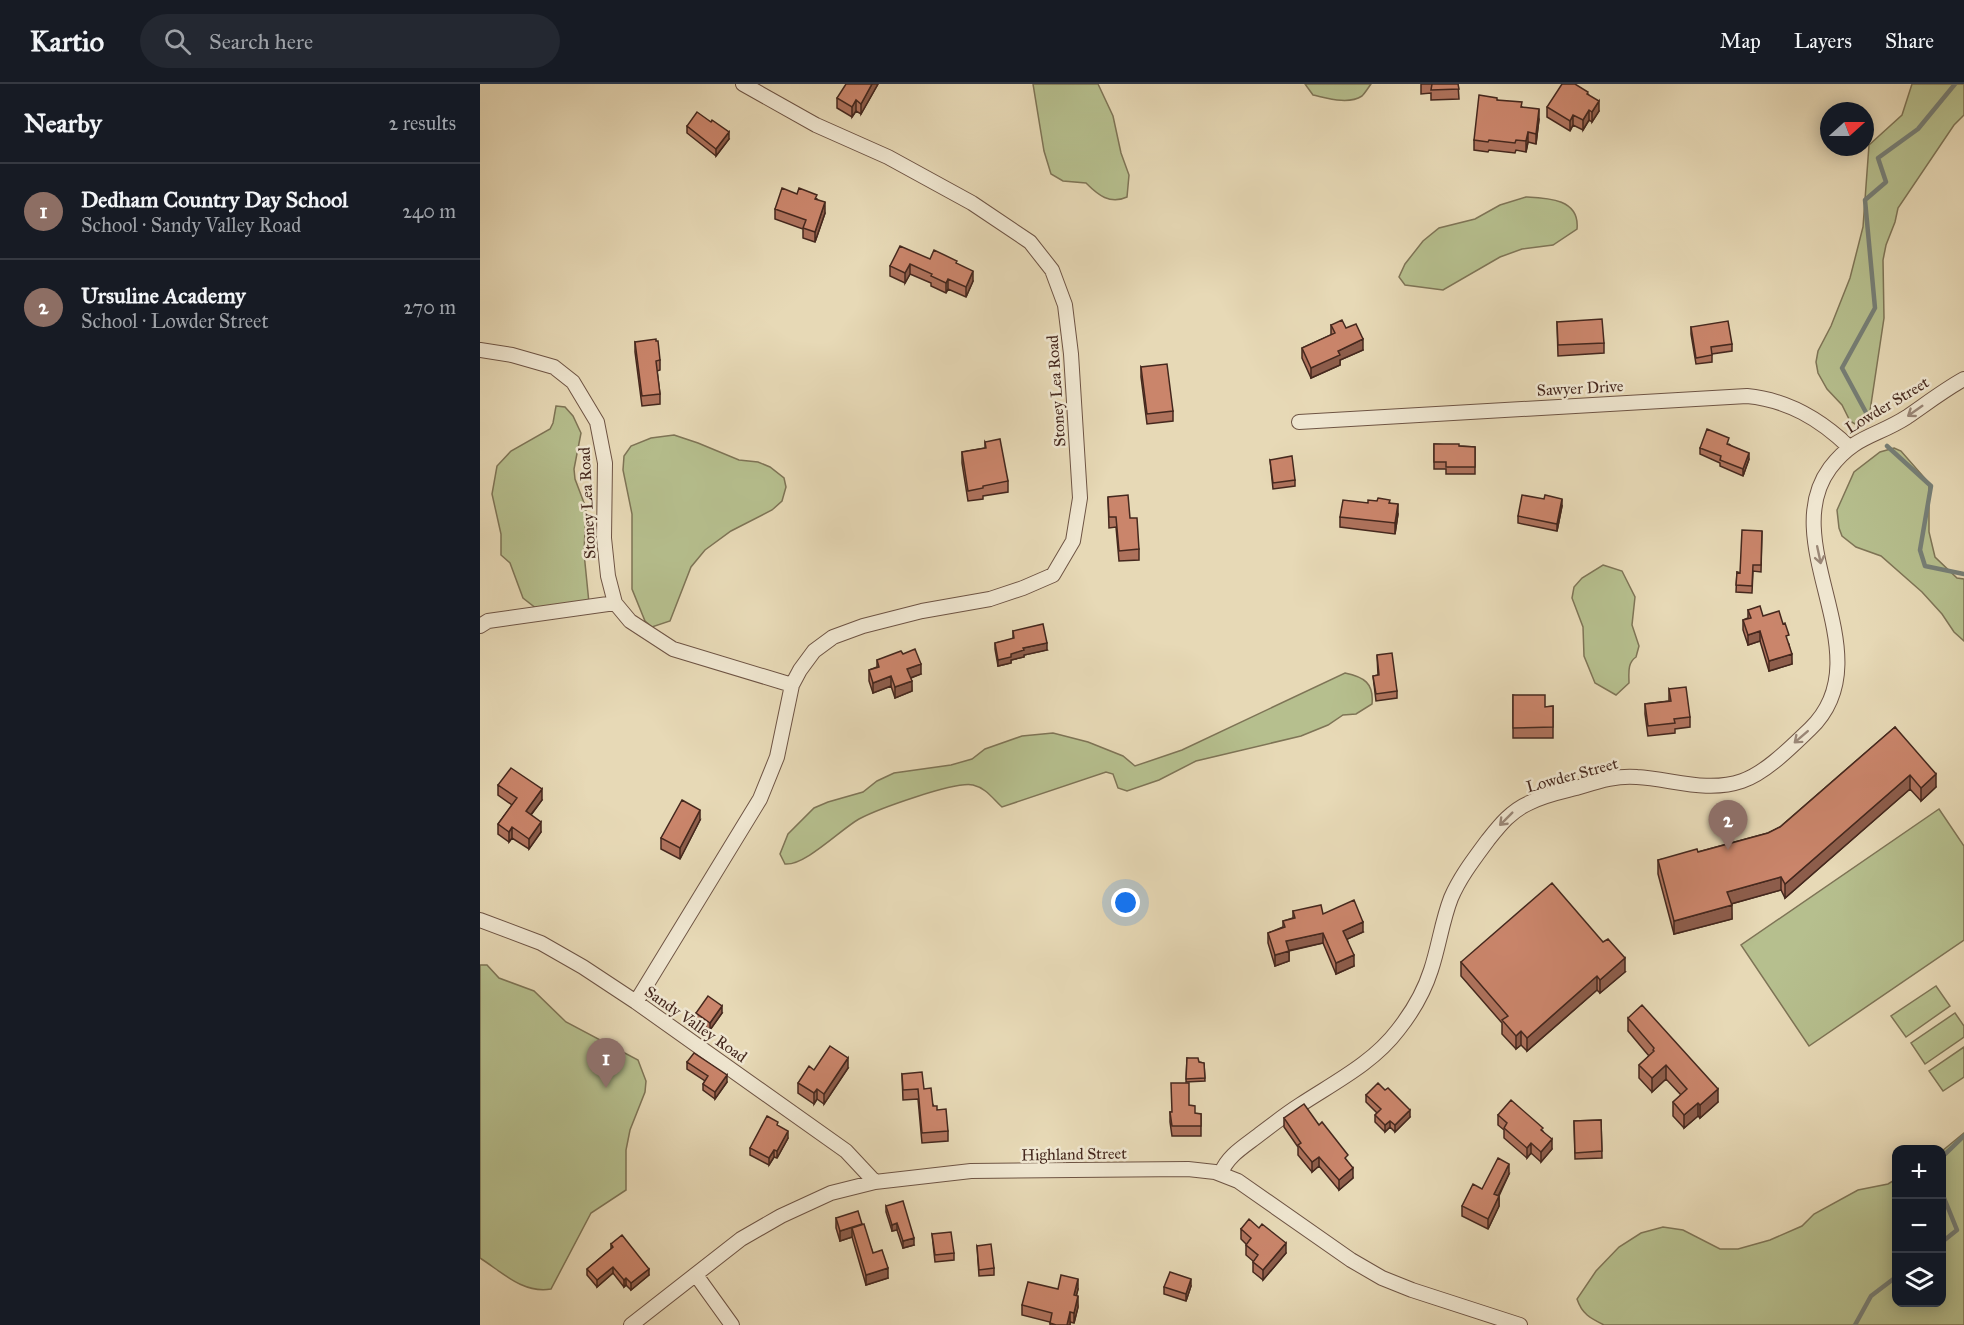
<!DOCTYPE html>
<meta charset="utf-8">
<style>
:root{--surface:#171b24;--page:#242831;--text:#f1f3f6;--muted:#9ea1a6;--line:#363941;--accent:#2563eb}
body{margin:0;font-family:"IM FELL Great Primer",serif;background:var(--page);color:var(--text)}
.controls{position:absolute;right:18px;bottom:18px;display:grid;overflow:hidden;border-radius:12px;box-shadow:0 3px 15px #0003}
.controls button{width:54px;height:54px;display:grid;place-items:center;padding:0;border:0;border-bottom:2px solid var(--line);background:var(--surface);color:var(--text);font:30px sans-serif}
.compass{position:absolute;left:1340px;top:18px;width:54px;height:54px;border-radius:50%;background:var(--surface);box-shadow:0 3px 15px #0003;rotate:69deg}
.you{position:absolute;left:646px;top:819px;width:21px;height:21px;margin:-15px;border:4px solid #fff;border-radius:50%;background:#1a73e8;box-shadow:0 0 0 9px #1a73e833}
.badge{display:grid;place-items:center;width:39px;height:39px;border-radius:50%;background:var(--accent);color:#fff;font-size:20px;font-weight:700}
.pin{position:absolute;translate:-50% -50px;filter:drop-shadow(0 2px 3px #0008)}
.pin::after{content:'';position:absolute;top:32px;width:21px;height:18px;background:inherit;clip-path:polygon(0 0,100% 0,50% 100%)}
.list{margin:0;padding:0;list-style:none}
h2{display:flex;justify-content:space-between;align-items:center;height:78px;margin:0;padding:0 24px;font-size:26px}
h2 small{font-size:20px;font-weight:400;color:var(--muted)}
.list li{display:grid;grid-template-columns:39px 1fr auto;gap:18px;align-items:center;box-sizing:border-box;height:96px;padding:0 24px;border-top:2px solid var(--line)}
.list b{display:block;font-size:22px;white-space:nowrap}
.list p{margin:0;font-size:20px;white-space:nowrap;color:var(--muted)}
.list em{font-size:20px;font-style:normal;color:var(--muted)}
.icon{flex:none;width:33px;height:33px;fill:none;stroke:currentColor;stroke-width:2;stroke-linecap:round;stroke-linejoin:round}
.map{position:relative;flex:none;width:1484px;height:1241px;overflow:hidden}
header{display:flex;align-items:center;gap:36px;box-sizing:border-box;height:84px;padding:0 30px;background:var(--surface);border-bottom:2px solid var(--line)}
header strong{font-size:28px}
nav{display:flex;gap:33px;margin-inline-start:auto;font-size:21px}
.search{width:420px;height:54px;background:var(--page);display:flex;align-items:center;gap:15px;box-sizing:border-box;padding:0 21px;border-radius:33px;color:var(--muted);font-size:22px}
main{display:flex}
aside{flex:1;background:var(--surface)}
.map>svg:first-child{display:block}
</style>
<header>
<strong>Kartio</strong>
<div class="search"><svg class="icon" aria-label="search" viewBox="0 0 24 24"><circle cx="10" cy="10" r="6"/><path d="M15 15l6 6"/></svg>Search here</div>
<nav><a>Map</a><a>Layers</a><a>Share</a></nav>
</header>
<main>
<aside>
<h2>Nearby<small>2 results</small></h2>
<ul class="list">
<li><span class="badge" style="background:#8d6e63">1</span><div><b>Dedham Country Day School</b><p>School · Sandy Valley Road</p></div><em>240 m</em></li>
<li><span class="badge" style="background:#8d6e63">2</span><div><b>Ursuline Academy</b><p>School · Lowder Street</p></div><em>270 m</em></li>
</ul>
</aside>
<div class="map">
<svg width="1484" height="1241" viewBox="0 0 1484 1241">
<rect width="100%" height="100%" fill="#e7d9b6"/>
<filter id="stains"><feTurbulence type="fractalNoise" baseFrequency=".00333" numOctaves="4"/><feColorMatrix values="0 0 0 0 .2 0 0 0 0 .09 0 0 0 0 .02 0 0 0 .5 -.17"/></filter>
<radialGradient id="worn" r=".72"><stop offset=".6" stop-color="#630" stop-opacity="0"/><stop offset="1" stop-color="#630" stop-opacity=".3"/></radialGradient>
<path fill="#b6bf8e" stroke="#7e7456" stroke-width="1.5" d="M553,0H618L633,32L641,69L649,91L647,113C630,121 618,111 606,99L583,97L571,90L564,67Z
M825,0H891C888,4 885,9 882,12C868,21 847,14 833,11Z
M1432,0H1484V31L1474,41L1418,124L1415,138L1406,161L1403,176L1404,234L1390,327L1381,340H1375L1370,337L1362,321L1347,305L1338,289L1336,278L1338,267L1351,242L1370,194L1383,143L1389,61L1422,31Z
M1046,113C1068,114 1100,115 1097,145L1073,161L1042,165L1020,173L963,206L925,201L919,193L925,180L943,157L959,144L995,135L1020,121Z
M76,322L85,323L93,332L101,349L94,385L95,395L106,424L104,469L109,519L57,525L43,514L30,479L21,471V450L12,410L17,382L31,367L70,345L73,339Z
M194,351L218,359L259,376L278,378L290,383L304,394L306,403L302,417L292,426L251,447L225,466L211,483L190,537L172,543L165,537L152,505V430L143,386L144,372L151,362L171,354Z
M1414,364L1421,367L1449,399V448L1455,473L1477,494L1484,495V557L1474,548L1462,530L1442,508L1401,472L1376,463L1362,452L1359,444L1357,426L1374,388L1400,368Z
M1123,481L1142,487L1155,513L1152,541L1159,562L1156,573C1147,579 1149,590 1149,599L1136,611L1115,599L1104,572L1103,543L1092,514L1094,503L1102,494Z
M865,589C884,593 894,599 892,620L876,630L863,631L848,641L821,652L716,677L679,696L647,707L638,704L633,690L626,688L522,723C513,715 506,704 493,701C475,697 398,725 379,735C361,745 325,782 305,780L300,770L308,750L334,724L348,718L383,708L397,697L414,689L471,681L492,675L505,665L542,652L573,649L608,658L643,672L655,682L702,666Z
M1459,725L1484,762V856L1329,962L1261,861Z
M0,881H7L19,894L54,907L86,938L158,976L166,997L165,1008L150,1046L146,1066V1106L111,1129L71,1205C43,1210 22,1188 0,1174Z
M1456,902L1470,922L1426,953L1411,932Z
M1475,929L1484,942V953L1445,980L1431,959Z
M1484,963V993L1463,1007L1449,987Z
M1484,1049V1241H1124C1110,1234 1102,1230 1097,1215L1116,1187L1139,1163L1161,1149L1183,1143L1203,1146L1240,1165H1258L1290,1156L1322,1142L1334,1130L1378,1106L1408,1100L1416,1095V1218H1462V1067Z"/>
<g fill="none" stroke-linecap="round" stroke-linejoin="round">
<path stroke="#767f77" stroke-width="4.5" d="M1389,334L1362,284L1395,224L1385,116L1406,98L1398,74L1438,45L1475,0
M1407,362L1451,402L1440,466L1445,482L1484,490
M1462,1073L1484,1052
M1462,1109L1477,1146L1462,1158
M1375,1241L1391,1212L1416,1193"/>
<g stroke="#6e5444" stroke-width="16">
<path id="street" d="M0,266L32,271L74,283L93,298L117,338L125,379L124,454L128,492L135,519L150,537L193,565L312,601
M819,338L1267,312C1308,316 1340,335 1369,363
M0,542L8,537L135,519
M0,836L61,859L103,883L156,918L366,1067L395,1098
M156,918L280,715L297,673L312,601L320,586L334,567L353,553L383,542L442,527L510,515L543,504L573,491L593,457L600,414L591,270L585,221L572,186L550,158L492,119L408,73L336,41L263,0
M741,1089C748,1071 765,1062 780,1050C793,1040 806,1030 820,1021C855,998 893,979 918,946C933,927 944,908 951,886C959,862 962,837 971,814C980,793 994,775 1008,756C1020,741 1031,727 1049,719C1064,711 1080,708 1096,704C1116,698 1136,691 1157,693C1192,695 1227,709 1262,697C1286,689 1312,662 1330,645C1406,572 1294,460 1350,384C1375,351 1396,353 1427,333C1446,320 1464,306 1484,295
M216,1191L252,1241
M151,1241L261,1155L301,1132L351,1109L395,1098L491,1087L708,1085L735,1088L758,1097L871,1176L902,1194L932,1206L1040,1241"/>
</g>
<use href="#street" stroke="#efe6d0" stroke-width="14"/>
</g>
<path fill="#ae725c" stroke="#45281e" stroke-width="1.5" d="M398,0L381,30L376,27L372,33L357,24V14Z
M941,0H978L979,15L951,16V9L941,10Z
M1108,10L1119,27L1112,38L1109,36L1103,46L1093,41L1090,47L1067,33V23Z
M1017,16L1042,23L1059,35L1056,60L1048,58L1046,68L1036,66L1035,69L1009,66L1008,68L994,66V56Z
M207,42L249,55L236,72L207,49Z
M317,110L337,115L345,129L335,158L323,154V145L295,135V125Z
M450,175L477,180L493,197L486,213L468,205L466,209L451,202V199L430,190L425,199L410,192V182Z
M1077,238L1124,259V269L1078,272Z
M851,241L866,244L883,266L860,276V281L831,294L822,274V264L851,251Z
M1211,243L1252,260V267L1232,270V278L1216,280L1211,250Z
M155,258L180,276V286L177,287L180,310V320L162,322L155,268Z
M661,283L693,327V337L667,340L661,293Z
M505,358L528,397V408L503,412V415L488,417L482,379V368L505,364Z
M954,360L979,362L995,363V390H966V385H954Z
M1249,360L1269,375L1263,392L1240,382V379L1220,370V364Z
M790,376L815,396V402L793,405Z
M628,413L659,465V476L639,477L636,443L629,444Z
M888,419H910L918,430L915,450L860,443V433Z
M1082,422L1077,447L1038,439V432Z
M1282,447L1281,488L1273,487L1272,509L1256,508L1257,488L1260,489Z
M1268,526L1283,532L1309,560L1312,580L1289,587L1280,557L1268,561L1263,546V536L1268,534Z
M533,547L567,566L544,571V573L531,576V579L518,582L515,565V559L533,555Z
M423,570L441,590L431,594L432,607L415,614L411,602L393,609L389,597V586L397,583V576Z
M897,571L917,607V614L896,617L893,592L898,591Z
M1189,605L1210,633V643L1195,645V649L1168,652L1165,630V620L1189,617Z
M1033,611L1065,623L1073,622V654H1033Z
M1415,643L1456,703L1441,717L1430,705L1305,814L1301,806L1251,820L1252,835L1194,850L1178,790V776L1218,768L1288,749L1300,743Z
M18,701L62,716L51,731L61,748L49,765L32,754L29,758L18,750V740L32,721L18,711Z
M220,736L200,775L181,765V754Z
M813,827L843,830L883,848L867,855L874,882L856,890L843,859L809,867V877L795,882L788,859V849L803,843V837L813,834Z
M981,878L1145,888L1120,909L1117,906L1047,967L1041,961L1036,965L1022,950V939L981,892Z
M216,929H242L230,946L216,935Z
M1148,934L1238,1018L1220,1034L1218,1032L1204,1044L1193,1032V1018L1201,1011L1186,995L1172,1008L1159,994V981L1169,972L1148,947Z
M707,974L719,978L724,979L725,997L706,998Z
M207,978L247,998L235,1015L223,1006V1000L225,997L207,985Z
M368,984L344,1020L337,1015L334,1020L318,1009V999L334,986Z
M422,990L444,1005L468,1047V1057L442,1059L438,1015L423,1016Z
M886,1011L930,1033L915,1048L910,1043L905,1048L895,1038V1031L897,1029L886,1018Z
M690,1028L721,1030V1052H692L690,1038Z
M1018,1031L1063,1047L1072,1065L1061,1078L1051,1069L1047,1074L1024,1054V1046L1018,1041Z
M804,1034L839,1041L868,1079L873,1094L859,1106L839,1082L832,1088L818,1071V1063L804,1043Z
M1121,1036L1122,1074L1095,1075L1094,1037Z
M298,1042L308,1054L297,1074L294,1073L289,1081L270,1071V1064Z
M1029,1090L1019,1112V1122L1008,1145L982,1132V1122L1002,1105Z
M406,1122L434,1161L423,1164L417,1146L412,1147L406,1128Z
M356,1134L382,1140L393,1169L408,1194L386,1201L372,1153L360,1157L356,1144Z
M761,1145L806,1169L783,1196L773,1188V1177L766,1171V1160L761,1155Z
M452,1150L474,1169V1176L455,1178Z
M131,1160L169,1191L151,1206L146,1201L144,1203L133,1189L117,1203L107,1191V1185L131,1165Z
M497,1162L514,1184V1191L499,1192Z
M711,1202L706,1217L684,1210V1203Z
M578,1205H598L596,1212L598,1223L594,1239L590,1238V1241H570V1238L542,1231V1221Z"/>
<path fill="#8d5d4b" stroke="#45281e" stroke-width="1.5" d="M392,0H398L381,30V20Z
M376,16V27L372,33V23Z
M1119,17V27L1112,38V28Z
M1059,25V35L1056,60V50Z
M1109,26V36L1103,46V36Z
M1093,31V41L1090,47V37Z
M249,48V55L236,72V65Z
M1048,48V58L1046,68V57Z
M345,118V129L335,158V148Z
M430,180V190L425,199V189Z
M493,187V197L486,213V203Z
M468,195V205L466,209V199Z
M883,255V266L860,276V281L831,294V284L858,267Z
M1269,369V375L1263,392V385Z
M1082,415V422L1077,447V440Z
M918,420V430L915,450V439Z
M1280,547V557L1268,561V551Z
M567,559V566L544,571V573L531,576V579L518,582V576L543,564Z
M1312,570V580L1289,587V577Z
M441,580V590L427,595V585Z
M411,592V602L393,609V599Z
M432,597V607L415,614V603Z
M1456,690V703L1441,717V704Z
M1430,691V705L1305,814V800Z
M62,705V716L46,737V727Z
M220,726V736L200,775V764Z
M61,738V748L49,765V755Z
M32,743V754L29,758V748Z
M1301,793V806L1247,821V808Z
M1252,821V835L1194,850V837Z
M883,838V848L863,857V847Z
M843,849V859L806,867V857Z
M809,867V877L795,882V871Z
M874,871V882L856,890V879Z
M1145,874V888L1120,909V896Z
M1117,892V906L1047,967V954Z
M242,922V929L230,946V939Z
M1041,947V961L1036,965V952Z
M368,974V984L344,1020V1010Z
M1186,981V995L1172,1008V994Z
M247,991V998L235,1015V1008Z
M337,1005V1015L334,1020V1009Z
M1238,1005V1018L1220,1034V1021Z
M1218,1019V1032L1204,1044V1031Z
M930,1026V1033L915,1048V1041Z
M910,1037V1043L905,1048V1041Z
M308,1047V1054L297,1074V1067Z
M1072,1055V1065L1061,1078V1068Z
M1051,1059V1069L1047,1074V1064Z
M294,1066V1073L289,1081V1074Z
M839,1073V1082L832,1088V1078Z
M1029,1080V1090L1014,1120V1110Z
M873,1084V1094L859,1106V1096Z
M1019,1112V1122L1008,1145V1135Z
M417,1139V1146L412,1147V1141Z
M382,1140L372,1144V1153L360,1157V1147Z
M434,1154V1161L423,1164V1157Z
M806,1159V1169L783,1196V1186Z
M133,1183V1189L117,1203V1196Z
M408,1184V1194L386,1201V1191Z
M169,1185V1191L151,1206V1199Z
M146,1194V1201L144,1203V1196Z
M598,1195V1205L594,1222V1211Z
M711,1195V1202L706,1217V1210Z
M598,1212V1223L594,1239V1229Z
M590,1228V1241H587Z"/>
<path fill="#ca856b" stroke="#45281e" stroke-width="1.5" d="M366,0H392L381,20L376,16L372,23L357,14Z
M952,0H978L979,5L951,6Z
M1082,0H1095L1108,8L1107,10L1119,17L1112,28L1109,26L1103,36L1093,31L1090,37L1067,23Z
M999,11L1017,14V16L1042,18L1041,23L1059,25L1056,50L1048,48L1046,57L1036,56L1035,59L1009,56L1008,58L994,56Z
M217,28L231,38L232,36L249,48L236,65L207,42Z
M302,104L317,110L319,104L337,111L335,115L345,118L335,148L323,144L326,136L295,125Z
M420,162L450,175L454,166L477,177L476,179L493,187L486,203L468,195L466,199L451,192L452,190L430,180L425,189L410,182Z
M1122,235L1124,259L1078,261L1077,238Z
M862,236L866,244L876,240L883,255L858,267L860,271L831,284L822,264L855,249L851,241Z
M1248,237L1252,260L1231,263L1232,271L1216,274L1211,243Z
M176,255V257H178L180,276L176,277L180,310L162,312L155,258Z
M687,280L693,327L667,330L661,283Z
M1227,345L1249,354L1247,360L1269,369L1263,385L1240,376L1241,372L1220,364Z
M520,355L528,397L503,402V404L488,407L482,368L506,364L505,358Z
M954,360H979V362L995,363V383H966V378H954Z
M812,372L815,396L793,399L790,376Z
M648,411L650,434H657L659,465L639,467L636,433H629L628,413Z
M1042,411L1064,415L1065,411L1082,415L1077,440L1038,432Z
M898,414L910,416L909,419L918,420L915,439L860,433L863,416L888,419V416L897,417Z
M1262,446L1282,447L1281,481H1273L1272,502L1256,501L1257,488L1260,489Z
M1280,522L1283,532L1299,527L1303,540L1305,539L1309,551L1306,552L1312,570L1289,577L1280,547L1268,551L1263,536L1271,534L1268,526Z
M563,540L567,559L543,564L544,566L531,570V573L518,576L515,559L534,554L533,547Z
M435,565L441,580L427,585L432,597L415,603L411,592L393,599L389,586L399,583L397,576L421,567L423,570Z
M912,569L917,607L896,610L893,592L899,591L897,571Z
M1206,603L1210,633L1194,635L1195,639L1168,642L1165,620L1191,617L1189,605Z
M1033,611H1065V623L1073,622V643L1033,644Z
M1415,643L1456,690L1441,704L1430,691L1305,800L1301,793L1247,808L1252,821L1194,837L1178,776L1217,765L1218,768L1288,749L1300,743Z
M31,684L62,705L46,727L61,738L49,755L32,743L29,748L18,740L37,714L18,701Z
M202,716L220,726L200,764L181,754Z
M1072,799L1123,858L1128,855L1145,874L1120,896L1117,892L1047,954L1041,947L1036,952L1022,936L1028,932L981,878Z
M874,816L883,838L863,847L874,871L856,879L843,849L806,857L809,867L795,871L788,849L805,843L803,837L815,834L813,827L841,821L843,830Z
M228,912L242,922L230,939L216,929Z
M1162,921L1238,1005L1220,1021L1218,1019L1204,1031L1193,1018L1207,1005L1186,981L1172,994L1159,981L1174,967L1173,966L1174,964L1148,934Z
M350,962L368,974L344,1010L337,1005L334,1009L318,999L329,982L334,986Z
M214,969L247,991L235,1008L223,1000L228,992L207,978Z
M707,974H718L719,978L724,979L725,994L706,995Z
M442,988L444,1005L451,1004L453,1022H457V1026L466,1025L468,1047L442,1049L438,1005L423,1006L422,990Z
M691,999H709V1021L715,1022V1029L721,1030V1042H692L690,1028H692Z
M898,999L905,1006L908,1004L930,1026L915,1041L910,1037L905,1041L895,1031L901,1025L886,1011Z
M1031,1016L1063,1044L1061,1046L1072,1055L1061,1068L1051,1059L1047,1064L1024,1044L1027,1039L1018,1031Z
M824,1020L839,1041L842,1038L868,1071L865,1074L873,1084L859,1096L839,1073L832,1078L818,1061L821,1059L804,1034Z
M287,1032L298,1038L297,1041L308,1047L297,1067L294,1066L289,1074L270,1064Z
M1121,1036L1122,1067L1095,1069L1094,1037Z
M1018,1074L1029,1080L1014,1110L1019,1112L1008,1135L982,1122L993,1100L1002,1105Z
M423,1117L434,1154L423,1157L417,1139L412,1141L406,1122Z
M378,1127L382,1140L360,1147L356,1134Z
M769,1135L779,1144L782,1140L806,1159L783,1186L773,1178L778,1171L766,1161L771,1154L761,1145Z
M384,1140L393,1169L402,1166L408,1184L386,1191L372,1144Z
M471,1148L474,1169L455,1171L452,1150Z
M142,1151L169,1185L151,1199L146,1194L144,1196L133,1183L117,1196L107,1185L133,1163L131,1160Z
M511,1160L514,1184L499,1186L497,1162Z
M690,1188L711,1195L706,1210L684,1203Z
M581,1191L598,1195L594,1211L598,1212L594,1229L590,1228L587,1241H576L570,1239L572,1229L542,1221L548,1198L578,1205Z"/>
<defs><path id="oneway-shaft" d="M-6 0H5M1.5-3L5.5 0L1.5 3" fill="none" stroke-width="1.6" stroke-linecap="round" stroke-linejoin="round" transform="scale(1.5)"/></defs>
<g stroke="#9a8777">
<use href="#oneway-shaft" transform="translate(1435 327) rotate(145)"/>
<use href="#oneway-shaft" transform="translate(1339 471) rotate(78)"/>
<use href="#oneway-shaft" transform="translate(1321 653) rotate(139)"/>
<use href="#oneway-shaft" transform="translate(1026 735) rotate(135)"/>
</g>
<g text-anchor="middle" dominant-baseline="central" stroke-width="5" stroke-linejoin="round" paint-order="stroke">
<g font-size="16" fill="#45281e" stroke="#efe6d0">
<text transform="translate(1100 304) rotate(-3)">Sawyer Drive</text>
<text transform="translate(576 307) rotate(-94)">Stoney Lea Road</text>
<text transform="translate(1407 321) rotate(-31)">Lowder Street</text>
<text transform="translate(107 419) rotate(-93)">Stoney Lea Road</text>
<text transform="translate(1092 691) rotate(-15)">Lowder Street</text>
<text transform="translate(216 940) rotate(35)">Sandy Valley Road</text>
<text transform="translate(594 1070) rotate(-1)">Highland Street</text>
</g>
</g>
<rect width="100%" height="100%" filter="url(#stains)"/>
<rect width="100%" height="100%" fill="url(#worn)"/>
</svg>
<div class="controls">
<button>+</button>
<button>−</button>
<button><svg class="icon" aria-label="layers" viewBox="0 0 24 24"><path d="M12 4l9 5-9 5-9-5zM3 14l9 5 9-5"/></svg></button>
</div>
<svg class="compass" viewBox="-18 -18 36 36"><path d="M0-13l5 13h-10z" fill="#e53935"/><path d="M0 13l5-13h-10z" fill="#9ea1a6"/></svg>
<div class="you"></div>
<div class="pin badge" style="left:126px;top:1004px;background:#8d6e63">1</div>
<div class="pin badge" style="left:1248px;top:766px;background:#8d6e63">2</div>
</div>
</main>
